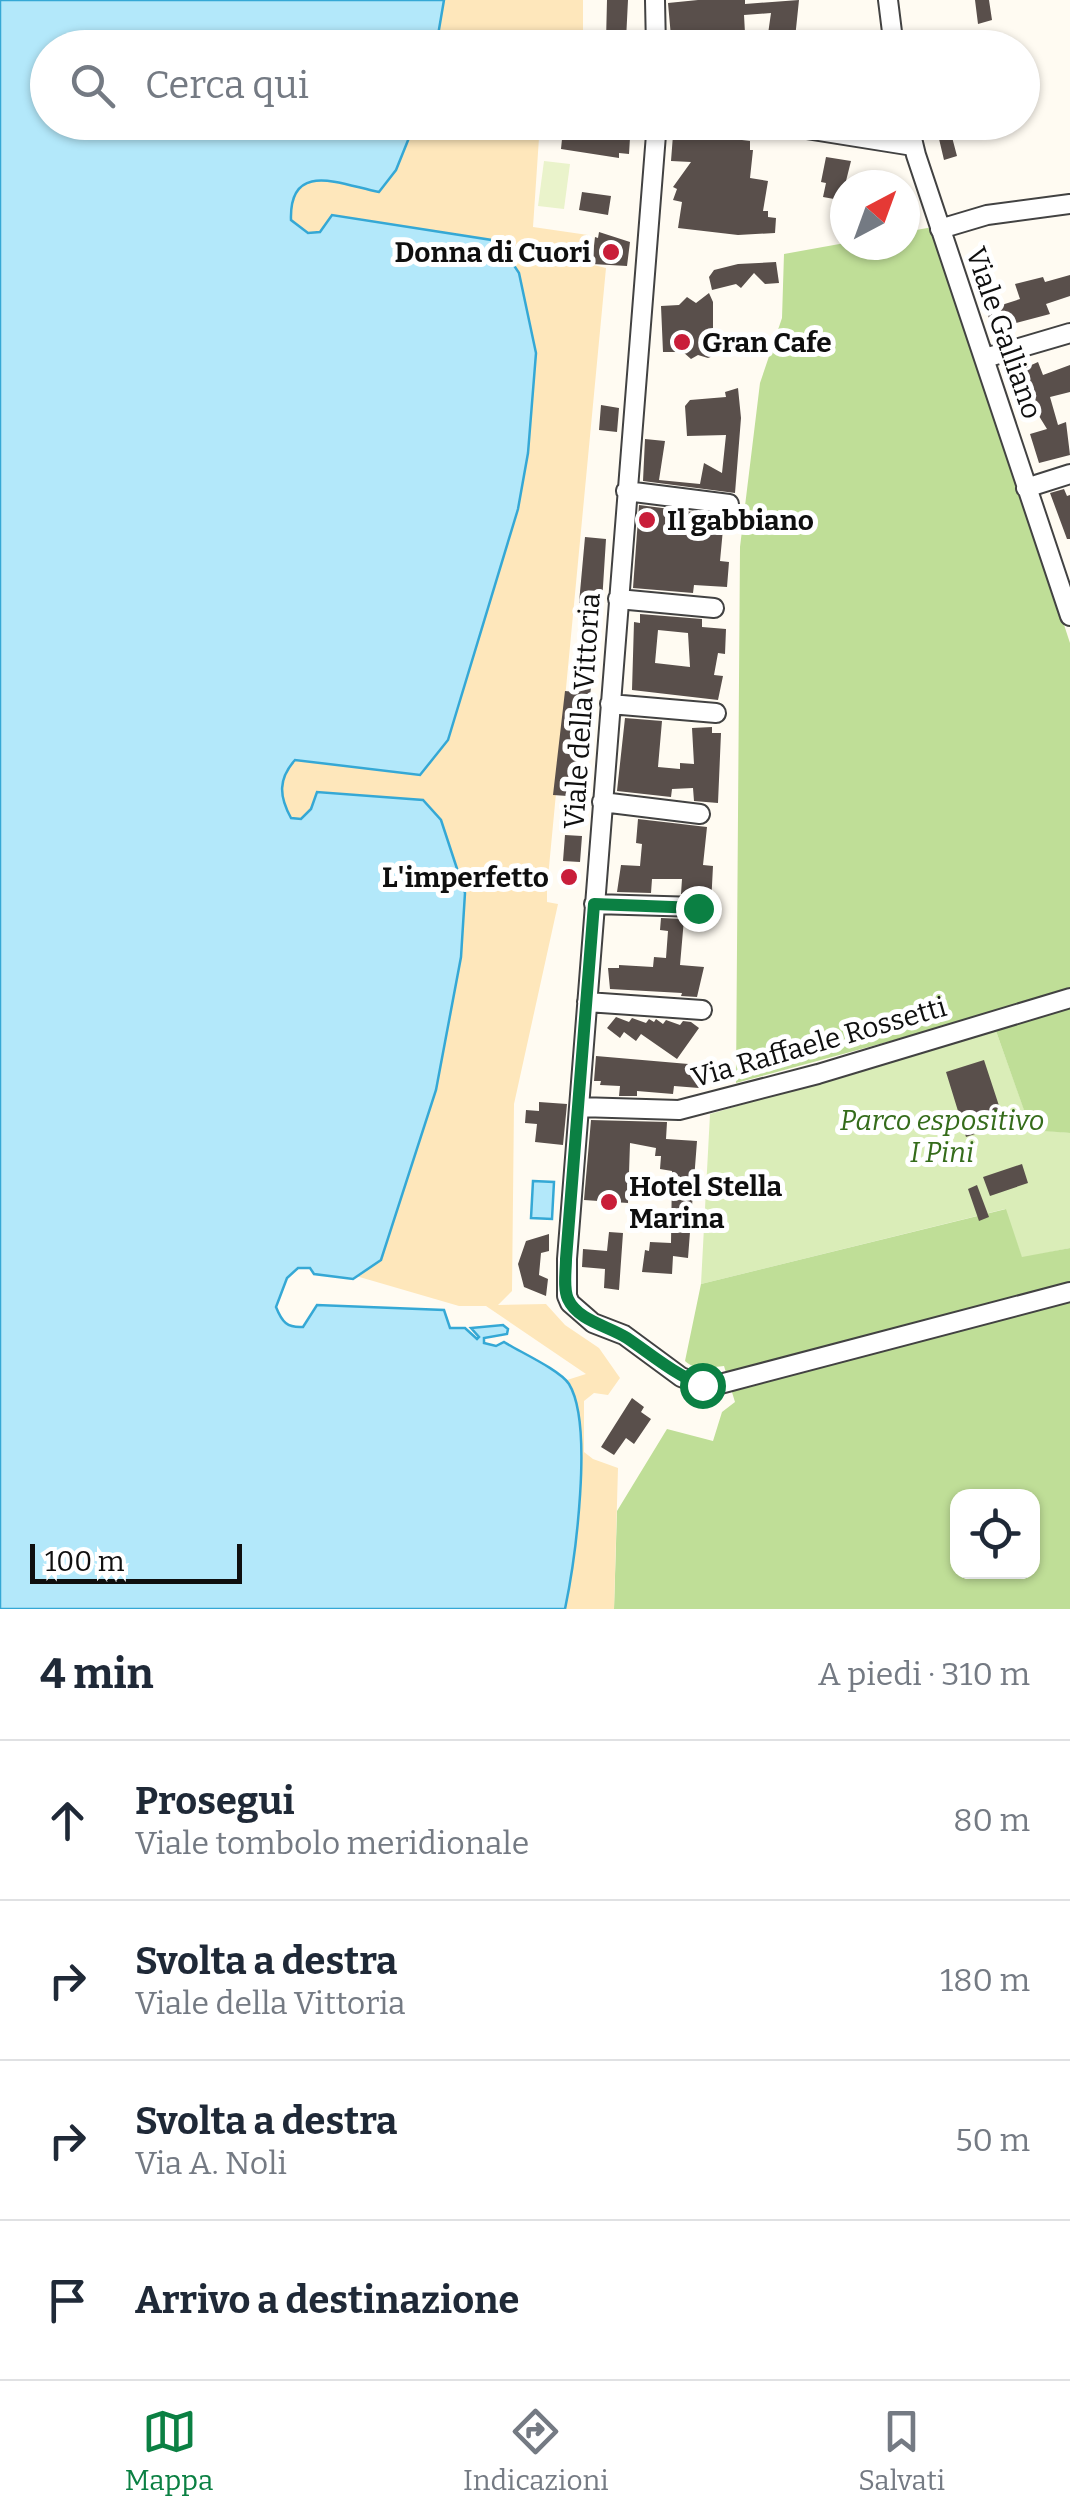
<!DOCTYPE html>
<html lang="it">
<meta charset="utf-8">
<style>
:root{--surface:#fff;--page:#f6f6f7;--text:#1f2937;--muted:#747a83;--line:#e0e1e3;--accent:#0b8043}
body{margin:0;font-family:Bitter,serif;background:var(--page);color:var(--text)}
.controls{position:absolute;right:30px;bottom:30px;display:grid;overflow:hidden;border-radius:20px;box-shadow:0 2px 8px #0004}
.controls button{width:90px;height:90px;display:grid;place-items:center;padding:0;border:0;border-bottom:2px solid var(--line);background:var(--surface);color:var(--text);font:50px sans-serif}
.compass{position:absolute;left:830px;top:170px;width:90px;height:90px;border-radius:50%;background:var(--surface);box-shadow:0 2px 8px #0004;rotate:41deg}
.scale{position:absolute;left:30px;bottom:25px;width:212px;box-sizing:border-box;padding-left:10px;border:5px solid #0f0f0f;border-top:0;font-size:28px;line-height:35px;white-space:nowrap;color:#0f0f0f;-webkit-text-stroke:8px #fff;paint-order:stroke}
.stop{position:absolute;width:30px;height:30px;margin:-22px;border:8px solid #0b8043;border-radius:50%;background:#fff}
.stop.end{background:#0b8043;border-color:#fff;box-shadow:0 2px 10px #0008}
.list{margin:0;padding:0;list-style:none}
h2{display:flex;justify-content:space-between;align-items:center;height:130px;margin:0;padding:0 40px;font-size:42px}
h2 small{font-size:32px;font-weight:400;color:var(--muted)}
.list li{display:grid;grid-template-columns:65px 1fr auto;gap:30px;align-items:center;box-sizing:border-box;height:160px;padding:0 40px;border-top:2px solid var(--line)}
.list b{display:block;font-size:38px;white-space:nowrap}
.list p{margin:0;font-size:32px;white-space:nowrap;color:var(--muted)}
.list em{font-size:32px;font-style:normal;color:var(--muted)}
.icon{flex:none;width:55px;height:55px;fill:none;stroke:currentColor;stroke-width:2;stroke-linecap:round;stroke-linejoin:round}
.map{position:relative;flex:none;width:1070px;height:1609px;overflow:hidden}
.search{position:absolute;background:var(--surface);box-shadow:0 2px 8px #0004;left:30px;right:30px;top:30px;height:110px;display:flex;align-items:center;gap:25px;box-sizing:border-box;padding:0 35px;border-radius:55px;color:var(--muted);font-size:38px}
.sheet{height:770px;background:var(--surface)}
nav{display:flex;justify-content:space-around;align-items:center;box-sizing:border-box;height:140px;border-top:2px solid var(--line);background:var(--surface);font-size:28px;color:var(--muted)}
nav a{display:grid;justify-items:center;gap:5px}
nav .on{color:var(--accent)}
.map>svg:first-child{display:block}
</style>
<div class="map">
<svg width="1070" height="1609" viewBox="0 0 1070 1609">
<rect width="100%" height="100%" fill="#fffbf2"/>
<path fill="#daedb8" d="M996,1031L1031,1129L1070,1133V1248L1022,1258L1005,1209L701,1284L710,1114Z"/>
<path fill="#bfde97" fill-rule="evenodd" d="M933,227L1070,643V1133L1031,1130L990,1014L736,1083L740,547L760,383L782,318L784,254L845,243L905,245V232Z
M1006,1209L1022,1257L1070,1248V1609H614L617,1511L667,1429L713,1441L722,1412L735,1402L724,1366C712,1367 695,1371 685,1361L701,1284ZM958,1496H1032V1572H958Z"/>
<path fill="#fee7bb" d="M444,0H583V40H554L553,47H436Z
M415,123H540L533,227L588,235L585,263L606,268L547,888V902L558,904L514,1104L512,1291L498,1305L546,1304L565,1325L599,1348L620,1378L608,1395L594,1393L584,1401V1452L593,1459L618,1468L614,1609H565C578,1547 594,1438 567,1380L586,1374L486,1306H459L356,1276L381,1260L311,809L301,819L290,818C280,796 279,779 295,760L420,775L536,353L498,241L332,215L320,232L308,233L291,220C290,159 341,185 379,192L396,170Z"/>
<path fill="#eaf3cb" d="M544,161L570,164L564,209L538,206Z"/>
<path fill="#b3e8fa" stroke="#35a8d5" stroke-width="2.5" d="M0,0H444L436,47L48,48V122L415,123L396,170L379,192C342,185 289,159 291,220L308,233L320,232L332,215L498,241L519,273L536,353L528,453L518,509L448,740L420,775L295,760C278,779 279,796 291,818L301,819L311,809L317,792L423,800L441,820L465,893L461,957L436,1090L381,1260L353,1279L314,1274L310,1268H298L287,1278L276,1307C282,1322 287,1328 303,1327L317,1305L444,1310L450,1328H465L477,1339L479,1337L471,1328L503,1325L508,1329L507,1334L484,1338V1343L496,1346L504,1342C520,1352 560,1370 569,1384C594,1425 575,1561 565,1609H0Z
M533,1181L554,1182L552,1219L531,1218Z"/>
<path fill="#594f4b" fill-rule="evenodd" d="M607,0H628L626,40L606,41Z
M698,0H745V4L799,0L794,48H766L771,13L744,15L745,33L710,36L708,48H672L668,3Z
M975,0H989L992,20L978,24Z
M585,122H631L629,154L619,153V158L561,149L562,139H584Z
M674,122L727,133L726,138L750,141V150H753L750,178L768,181L763,211H768V217L776,218L775,233L738,235L678,228L682,202L673,200L677,189L673,187L691,162L671,161Z
M935,122H948L957,156L944,160Z
M826,157L851,161L845,185V201L823,197L826,183L821,182Z
M582,192L611,196L608,215L579,210Z
M599,232L630,242L627,266L592,264L595,237L598,238Z
M776,262L779,283L765,284L754,273L741,288L736,284L712,290L709,277L714,270L738,264Z
M1070,275V296L1046,304L1050,314L993,329L986,310L1020,299L1015,284L1043,277L1045,282Z
M709,293L713,302V356L708,358L698,355L691,359L683,352H663L661,306L679,305L687,297L696,303Z
M1038,362L1043,375L1070,365V392L1050,397L1058,425L1066,422L1070,455L1039,463L1030,434L1047,429L1034,408L1025,409L1014,373Z
M738,388L741,418L735,493L643,481L645,439L665,441L659,480L700,484L704,463L722,473L726,435L687,436L685,406L690,400L726,397L725,392Z
M601,405L619,408L617,432L599,430Z
M1064,489L1067,496L1070,495V539H1067L1050,493Z
M639,505L701,513L700,524L723,529L720,561L729,562L727,587L694,585L693,593L633,588Z
M585,537L606,539L600,634H597L589,705L594,706L590,751H585L582,797L553,795L565,691L576,692L586,604L579,603Z
M640,614L702,619V627L726,629L725,654L718,653L714,675L723,676L718,700L632,690L634,622L640,623ZM658,630L688,633L690,667L655,663Z
M625,718L662,721L658,767L680,769V763L694,764L692,728L712,727V733H721L718,803L694,801L693,788L672,789L671,797L617,791Z
M638,819L707,827L703,865L713,866L711,905L704,896L681,894L682,879H652L651,893L617,892L621,865L640,866L642,844L636,843Z
M565,835L582,836L580,862L563,861Z
M661,918L684,919L680,965L704,967L697,997L681,996L682,993L610,989L608,968H619V965L653,967L654,957L666,958L668,931L660,930Z
M616,1017L629,1022L632,1018L646,1023L649,1019L654,1022L656,1019L663,1024L666,1020L680,1025L683,1021L691,1022L699,1028L677,1059L641,1034L636,1041L624,1032L620,1038L607,1028Z
M596,1056L700,1065L699,1088L674,1086L673,1094L637,1091V1096H619L620,1086L600,1085L601,1081H594Z
M984,1060L1005,1124L966,1137L946,1072Z
M539,1102L567,1104L563,1145L535,1142L537,1124L525,1123L526,1110L539,1111Z
M591,1120L667,1122L666,1139L697,1141L688,1258L673,1256L672,1274L642,1272L645,1250L649,1251L650,1242L671,1243L672,1171L660,1169L661,1156H655L656,1148L630,1143L628,1203L584,1200Z
M1022,1164L1028,1183L990,1196L983,1177Z
M977,1185L989,1217L979,1221L968,1189Z
M609,1232L623,1233L619,1290L604,1288L605,1269L582,1267L583,1249L607,1251Z
M549,1234V1251L541,1253L539,1275L548,1279L546,1296L524,1287L518,1264L526,1241Z
M632,1398L644,1407L641,1412L651,1419L634,1444L626,1438L614,1455L601,1447Z"/>
<g fill="none" stroke-linecap="round" stroke-linejoin="round">
<g stroke="#424242" stroke-width="22">
<path id="minor" d="M655,0L656,48
M888,0L894,48
M657,122L567,1259V1296L570,1303L593,1323L624,1335L681,1377L702,1385L720,1384L1070,1292
M763,122L913,146
M908,122L916,155L1070,616
M940,229L987,215L1070,204
M985,358L1070,333
M1026,488L1070,474
M626,491L729,504
M618,599L714,608
M610,704L716,713
M602,802L700,814
M594,904L698,907
M587,1002L702,1010
M579,1107L679,1110L818,1074L1070,998"/>
</g>
<use href="#minor" stroke="#fff" stroke-width="18"/>
</g>
<g fill="none" stroke-linecap="round" stroke-linejoin="round">
<path stroke="#0b8043" stroke-width="12" d="M698,908L594,904L566,1259C566,1271 563,1288 568,1299C578,1321 609,1326 627,1338C652,1355 674,1374 702,1385"/>
</g>
<g fill="#c91e3a" stroke="#fff" stroke-width="4">
<circle cx="611" cy="252" r="10"/>
<circle cx="682" cy="342" r="10"/>
<circle cx="647" cy="520" r="10"/>
<circle cx="569" cy="877" r="10"/>
<circle cx="609" cy="1202" r="10"/>
</g>
<g text-anchor="middle" dominant-baseline="central" stroke-width="10" stroke-linejoin="round" paint-order="stroke">
<g font-size="28" font-weight="bold" fill="#0f0f0f" stroke="#fff" text-anchor="start">
<text x="591" y="252" text-anchor="end">Donna di Cuori</text>
<text x="702" y="342">Gran Cafe</text>
<text x="667" y="520">Il gabbiano</text>
<text x="549" y="877" text-anchor="end">L'imperfetto</text>
<text x="629" y="1186">Hotel Stella<tspan x="629" dy="32">Marina</tspan></text>
</g>
<g font-size="28" fill="#0f0f0f" stroke="#fff">
<text transform="translate(1004 333) rotate(71)">Viale Galliano</text>
<text transform="translate(582 711) rotate(-86)">Viale della Vittoria</text>
<text transform="translate(819 1042) rotate(-16)">Via Raffaele Rossetti</text>
</g>
<g font-size="28" font-style="italic" fill="#356c1b" stroke="#fff">
<text x="942" y="1120">Parco espositivo<tspan x="942" dy="32">I Pini</tspan></text>
</g>
</g>
</svg>
<div class="controls">
<button><svg class="icon" aria-label="locate" viewBox="0 0 24 24"><circle cx="12" cy="12" r="6"/><path d="M12 2v4M12 18v4M2 12h4M18 12h4"/></svg></button>
</div>
<svg class="compass" viewBox="-18 -18 36 36"><path d="M0-13l5 13h-10z" fill="#e53935"/><path d="M0 13l5-13h-10z" fill="#747a83"/></svg>
<div class="scale">100 m</div>
<div class="stop" style="left:702px;top:1385px"></div>
<div class="stop end" style="left:698px;top:908px"></div>
<div class="search"><svg class="icon" aria-label="search" viewBox="0 0 24 24"><circle cx="10" cy="10" r="6"/><path d="M15 15l6 6"/></svg>Cerca qui</div>
</div>
<section class="sheet">
<h2>4 min<small>A piedi · 310 m</small></h2>
<ul class="list">
<li><svg class="icon" aria-label="ahead" viewBox="0 0 24 24"><path d="M12 20V5M6 11l6-6 6 6"/></svg><div><b>Prosegui</b><p>Viale tombolo meridionale</p></div><em>80 m</em></li>
<li><svg class="icon" aria-label="right" viewBox="0 0 24 24"><path d="M7 20v-9h11M14 6l5 5-5 5"/></svg><div><b>Svolta a destra</b><p>Viale della Vittoria</p></div><em>180 m</em></li>
<li><svg class="icon" aria-label="right" viewBox="0 0 24 24"><path d="M7 20v-9h11M14 6l5 5-5 5"/></svg><div><b>Svolta a destra</b><p>Via A. Noli</p></div><em>50 m</em></li>
<li><svg class="icon" aria-label="arrive" viewBox="0 0 24 24"><path d="M6 21V4h12l-3 4 3 4H6"/></svg><div><b>Arrivo a destinazione</b></div></li>
</ul>
</section>
<nav>
<a class="on"><svg class="icon" aria-label="map" viewBox="0 0 24 24"><path d="M3 6l6-2 6 2 6-2v14l-6 2-6-2-6 2zM9 4v14M15 6v14"/></svg>Mappa</a>
<a><svg class="icon" aria-label="directions" viewBox="0 0 24 24"><path d="M12 3l9 9-9 9-9-9zM9 14v-3h6M13 9l2 2-2 2"/></svg>Indicazioni</a>
<a><svg class="icon" aria-label="saved" viewBox="0 0 24 24"><path d="M7 4h10v16l-5-4-5 4z"/></svg>Salvati</a>
</nav>
